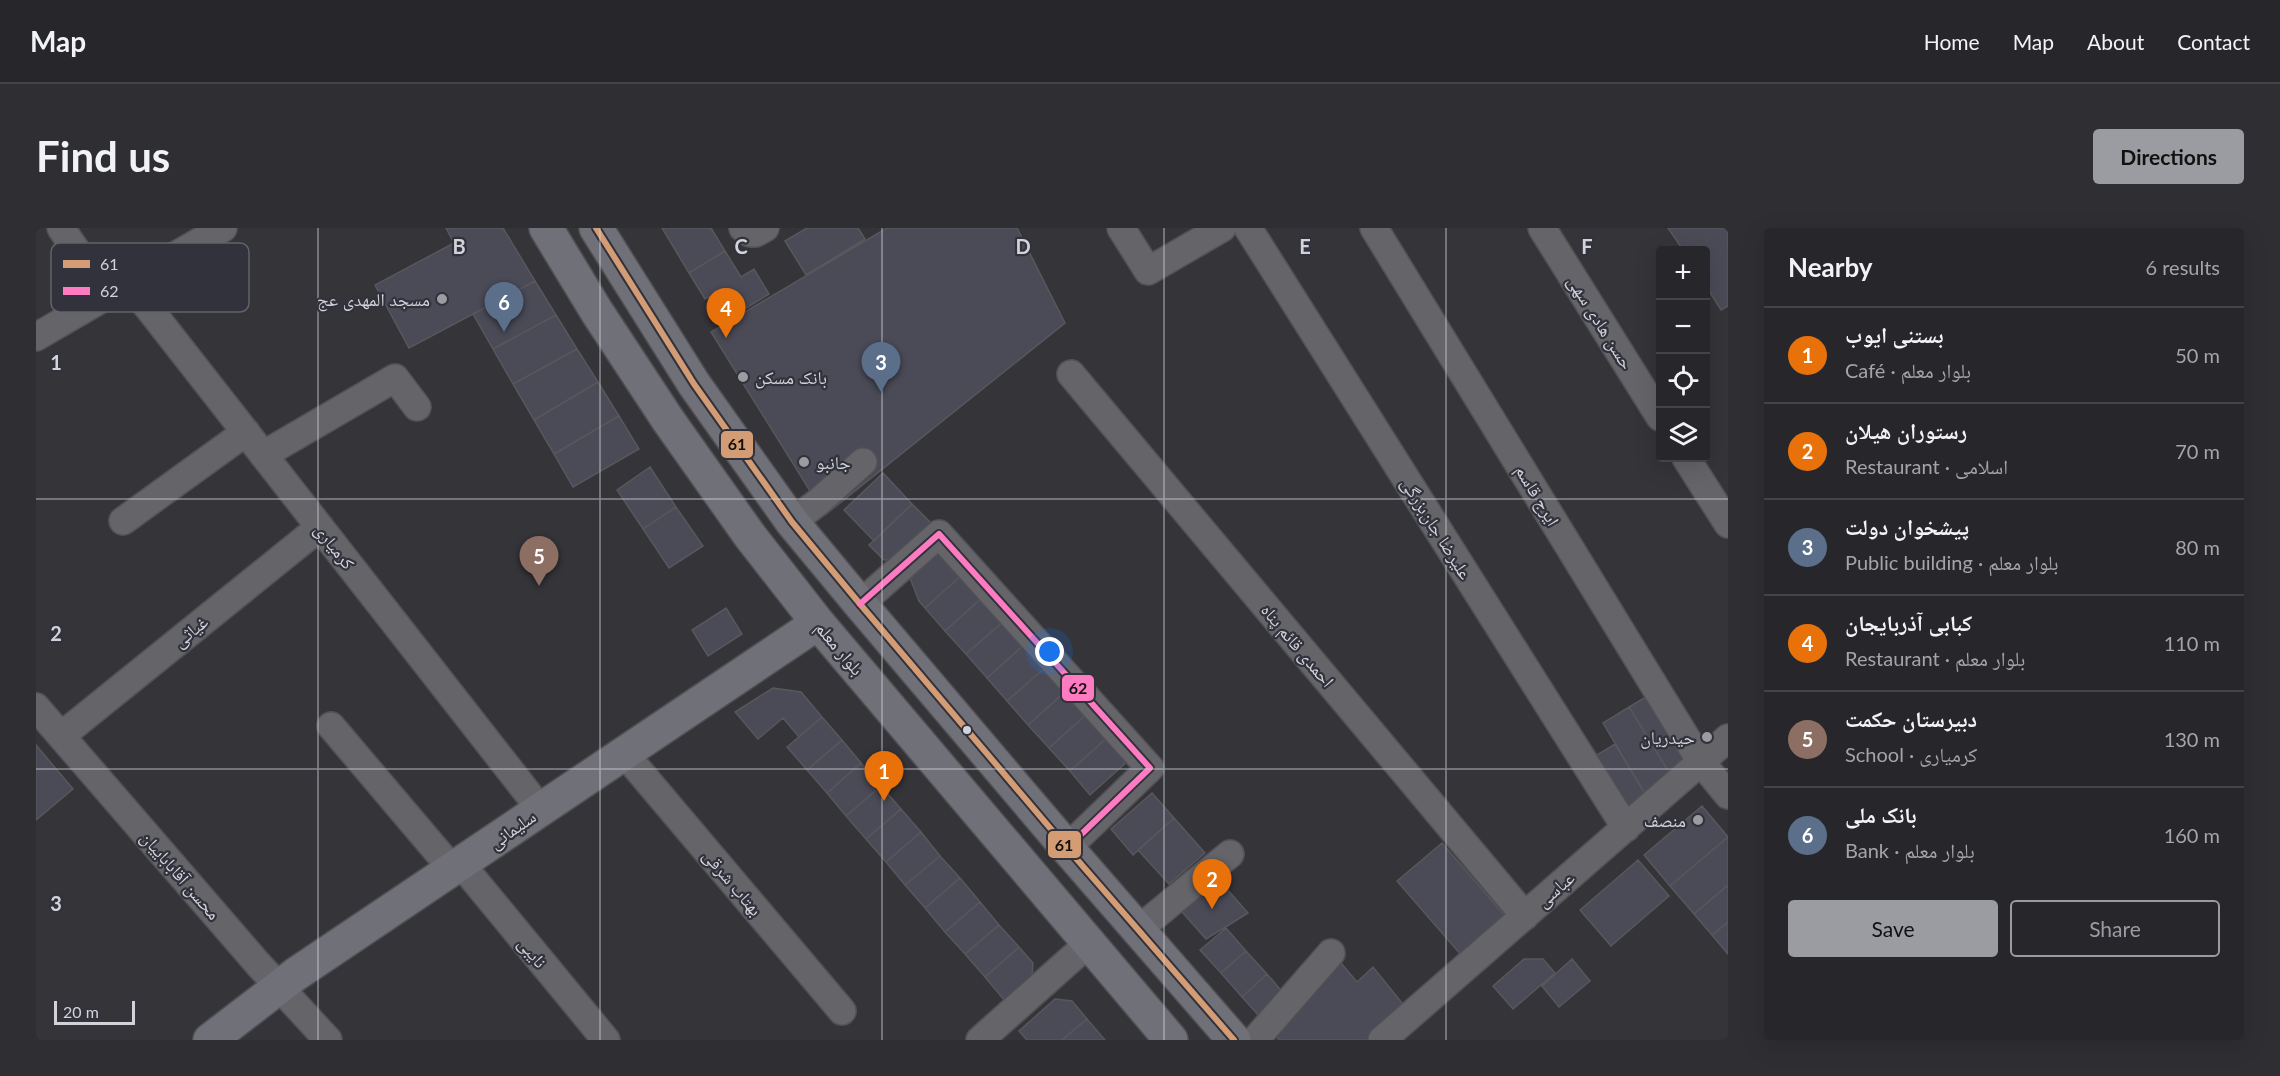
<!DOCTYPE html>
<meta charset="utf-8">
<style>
:root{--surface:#27272b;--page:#2f2f33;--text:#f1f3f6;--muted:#a4a5a9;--line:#434447;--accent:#9b9ba2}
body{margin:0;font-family:Lato,"Noto Naskh Arabic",sans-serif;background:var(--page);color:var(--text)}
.controls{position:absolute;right:18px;top:18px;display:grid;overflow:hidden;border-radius:6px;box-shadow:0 6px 24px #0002}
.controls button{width:54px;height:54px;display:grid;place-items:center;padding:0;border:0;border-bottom:2px solid var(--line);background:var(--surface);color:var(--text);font:30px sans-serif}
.scale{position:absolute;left:18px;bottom:15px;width:81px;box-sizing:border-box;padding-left:6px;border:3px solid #d2d3da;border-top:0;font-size:16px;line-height:21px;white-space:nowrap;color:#d2d3da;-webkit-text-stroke:4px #31323c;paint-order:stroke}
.you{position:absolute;left:1014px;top:424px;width:21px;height:21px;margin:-15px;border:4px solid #fff;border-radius:50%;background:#1a73e8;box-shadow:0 0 0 9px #1a73e833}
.badge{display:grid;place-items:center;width:39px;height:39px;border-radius:50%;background:var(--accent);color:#fff;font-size:20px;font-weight:700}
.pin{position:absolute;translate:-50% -50px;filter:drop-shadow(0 2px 3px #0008)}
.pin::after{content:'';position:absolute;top:32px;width:21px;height:18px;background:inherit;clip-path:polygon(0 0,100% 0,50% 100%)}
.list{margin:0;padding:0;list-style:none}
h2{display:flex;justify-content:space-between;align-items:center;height:78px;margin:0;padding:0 24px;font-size:26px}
h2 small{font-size:20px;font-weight:400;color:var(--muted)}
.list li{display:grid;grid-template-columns:39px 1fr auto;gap:18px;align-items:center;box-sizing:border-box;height:96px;padding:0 24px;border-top:2px solid var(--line)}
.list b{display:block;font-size:22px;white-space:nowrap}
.list p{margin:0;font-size:20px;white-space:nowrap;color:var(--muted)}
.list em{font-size:20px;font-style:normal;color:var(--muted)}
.actions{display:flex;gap:12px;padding:18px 24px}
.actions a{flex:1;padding:14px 0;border:2px solid var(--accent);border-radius:6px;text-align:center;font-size:21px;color:var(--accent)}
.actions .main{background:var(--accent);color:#111}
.icon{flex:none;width:33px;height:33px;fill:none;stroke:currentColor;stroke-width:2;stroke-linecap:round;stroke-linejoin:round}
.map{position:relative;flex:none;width:1692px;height:812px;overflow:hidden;border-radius:6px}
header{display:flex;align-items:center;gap:36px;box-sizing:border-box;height:84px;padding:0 30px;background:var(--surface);border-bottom:2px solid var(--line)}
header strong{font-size:28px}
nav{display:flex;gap:33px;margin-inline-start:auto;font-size:21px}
.intro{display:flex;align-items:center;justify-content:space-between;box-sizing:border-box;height:144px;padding:0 36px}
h1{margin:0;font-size:42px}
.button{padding:15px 27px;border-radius:6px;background:var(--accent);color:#111;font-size:21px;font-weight:700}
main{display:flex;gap:36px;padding:0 36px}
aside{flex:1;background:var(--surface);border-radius:6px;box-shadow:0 6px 24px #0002}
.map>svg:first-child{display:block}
</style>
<header>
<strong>Map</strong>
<nav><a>Home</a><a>Map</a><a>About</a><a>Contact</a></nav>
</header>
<div class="intro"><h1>Find us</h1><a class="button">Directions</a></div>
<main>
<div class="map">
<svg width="1692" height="812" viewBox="0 0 1692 812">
<rect width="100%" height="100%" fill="#343439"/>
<path fill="#4b4b58" stroke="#57575c" stroke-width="1.5" d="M410,0H467L499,53L373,120L339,57L418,15Z
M626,0H675L689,23L653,45Z
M771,0H822L829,11L770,47L749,13Z
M851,0H981L1029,95L789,287L675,104Z
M1632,0H1692V78L1685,82L1670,58V22H1647Z
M689,23L705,49L718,41L733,66L689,93L674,68L669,71L653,45Z
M499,53L520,87L457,121L437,86Z
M520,87L541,121L477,156L457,121Z
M541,121L562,154L498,192L477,156Z
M562,154L583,188L518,226L498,192Z
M583,188L603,221L537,259L518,226Z
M614,239L640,279L607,301L581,262Z
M847,245L876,276L838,313L808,282Z
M876,276L899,299L866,331L848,332L833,317Z
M640,279L667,318L633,340L607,301Z
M907,321L928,345L889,380L883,373L874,350Z
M928,345L948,368L909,403L889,380Z
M948,368L970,391L930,426L909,403Z
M690,380L706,406L672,428L656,402Z
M970,391L990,415L951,450L930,426Z
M990,415L1011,438L971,473L951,450Z
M1011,438L1031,462L992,497L971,473Z
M737,460L765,464L786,489L763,509L747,490L722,511L699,484Z
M1031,462L1052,485L1013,520L992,497Z
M1618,464L1659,531L1636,549L1593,479Z
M1593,479L1636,549L1611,569L1567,495Z
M1052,485L1073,508L1034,543L1013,520Z
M786,489L806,512L771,542L751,519Z
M1073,508L1094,531L1054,567L1034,543Z
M806,512L825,535L791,565L771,542Z
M1579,516L1611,569L1590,586L1556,530Z
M0,517L37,561L0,592Z
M825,535L845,558L810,588L791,565Z
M845,558L865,581L830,611L810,588Z
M1116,565L1138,590L1097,627L1075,601Z
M1666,578L1692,609L1634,658L1608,627Z
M865,581L885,604L850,634L830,611Z
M1138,590L1169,625L1133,656L1102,622Z
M885,604L904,628L869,657L850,634Z
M1692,609V657L1658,686L1634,658Z
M1406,615L1470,689L1426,728L1361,653Z
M904,628L924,650L889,680L869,657Z
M1602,632L1633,668L1575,718L1544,682Z
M1176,644L1212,685L1170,711L1139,676Z
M924,650L944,674L909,704L889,680Z
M1692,657V694L1676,707L1658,686Z
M944,674L963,697L929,726L909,704Z
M1692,694V726L1676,707Z
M963,697L983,719L949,749L929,726Z
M1190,700L1210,723L1185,745L1164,722Z
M983,719L997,735L996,750L969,773L949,749Z
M1210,723L1231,746L1206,769L1185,745Z
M1300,729L1321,754L1337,739L1370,780L1336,812H1243L1236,803Z
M1488,731H1507L1519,745L1477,781L1457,758Z
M1536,731L1554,753L1523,779L1506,758Z
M1231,746L1249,767L1226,791L1206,769Z
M1019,771L1036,773L1051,791L1026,812H991L983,803Z
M1051,791L1069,812H1026Z"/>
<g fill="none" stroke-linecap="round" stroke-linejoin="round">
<g stroke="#505055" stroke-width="30">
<path id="minor" d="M25,0L71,68
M707,0L714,5H720L729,0
M1085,0L1112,43L1186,0
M1212,0L1590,600
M1338,0L1665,534L1692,567
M1506,0L1624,189
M93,55L505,582
M0,109L187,0
M1035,146L1489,688
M227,227L359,150L381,179
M1650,230L1692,296
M87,293L210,204
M756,294L781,275L827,234
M824,376L903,306L1114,540L1031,620
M0,479L222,736L292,812
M295,498L417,642
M25,508L284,299
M588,525L806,783
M425,636L570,812
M1103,701L1194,626
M944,812L1053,715
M1219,812L1295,725
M1346,812L1692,510"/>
</g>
<g stroke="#505055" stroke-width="36">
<path id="major" d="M510,0L561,84L632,192L714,308L782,395L1135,812
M560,0L658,156L756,294L824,376L1031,620L1198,812
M174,812L260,746L782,395"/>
</g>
<use href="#minor" stroke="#646469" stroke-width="27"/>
<use href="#major" stroke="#707079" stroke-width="33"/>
<g stroke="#31323c" stroke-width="10">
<path id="bus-1" d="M560,0L658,156L756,294L824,376L1031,620L1198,812"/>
</g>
<g stroke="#31323c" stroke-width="10">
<path id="bus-2" d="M824,376L903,306L1114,540L1031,620"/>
</g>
<use href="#bus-1" stroke="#d39c74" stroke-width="6"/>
<use href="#bus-2" stroke="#fe7ac1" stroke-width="6"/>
</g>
<path fill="none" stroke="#d2d3da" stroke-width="1.5" stroke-opacity="0.55" d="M282,0V812M564,0V812M846,0V812M1128,0V812M1410,0V812M0,271H1692M0,541H1692"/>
<g fill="#9b9ba2" stroke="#31323c" stroke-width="2">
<circle cx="406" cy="71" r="6"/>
<circle cx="707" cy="149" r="6"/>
<circle cx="768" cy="234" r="6"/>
<circle cx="1671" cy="509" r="6"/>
<circle cx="1662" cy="592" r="6"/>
</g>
<circle fill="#d2d3da" stroke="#31323c" stroke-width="2" cx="931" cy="502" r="5"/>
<g text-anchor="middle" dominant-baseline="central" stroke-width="4.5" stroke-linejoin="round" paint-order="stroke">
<g font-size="18" fill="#d2d3da" stroke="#31323c" text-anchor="end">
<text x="394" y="71">مسجد المهدی عج</text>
<text x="719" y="149" text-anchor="start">بانک مسکن</text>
<text x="780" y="234" text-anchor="start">جانبو</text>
<text x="1659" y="509">حیدریان</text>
<text x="1650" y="592">منصف</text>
</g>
<g font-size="18" fill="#d2d3da" stroke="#31323c">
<text transform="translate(1565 94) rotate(58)">حسن هادی سهی</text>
<text transform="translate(1502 267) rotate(59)">ایرج قاسم</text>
<text transform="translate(1401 300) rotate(58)">علیرضا جان‌بزرگی</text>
<text transform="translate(299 318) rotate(52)">کرمیاری</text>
<text transform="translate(154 403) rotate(-39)">غیاثی</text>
<text transform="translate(1262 417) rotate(50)">احمدی قائم پناه</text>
<text transform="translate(804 420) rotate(50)">بلوار معلم</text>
<text transform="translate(476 601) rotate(-35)">سلیمانی</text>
<text transform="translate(145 647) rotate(49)">محسن آقاباباییان</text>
<text transform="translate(697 654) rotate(50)">بهتاب شرقی</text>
<text transform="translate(1519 661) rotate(-41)">عباسی</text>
<text transform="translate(497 724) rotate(51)">نایبی</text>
</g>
</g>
<rect x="15" y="15" width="198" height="69" rx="9" fill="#31323c" stroke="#61626b" stroke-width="1.5"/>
<rect x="27" y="32" width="27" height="8" fill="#d39c74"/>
<rect x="27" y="59" width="27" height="8" fill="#fe7ac1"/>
<g font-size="16" fill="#d2d3da">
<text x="64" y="42">61</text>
<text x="64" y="69">62</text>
</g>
<g font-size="20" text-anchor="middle" font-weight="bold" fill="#d2d3da" stroke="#31323c" stroke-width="4.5" stroke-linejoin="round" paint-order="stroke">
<text x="423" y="26">B</text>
<text x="705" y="26">C</text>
<text x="987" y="26">D</text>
<text x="1269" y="26">E</text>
<text x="1551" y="26">F</text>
<text x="20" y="142">1</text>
<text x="20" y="413">2</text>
<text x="20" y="683">3</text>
</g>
<g stroke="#31323c" stroke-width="2">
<rect x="684" y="202" width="34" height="29" rx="6" fill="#d39c74"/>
<rect x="1025" y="446" width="34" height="28" rx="6" fill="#fe7ac1"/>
<rect x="1011" y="602" width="35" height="29" rx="6" fill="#d39c74"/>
</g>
<g font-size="16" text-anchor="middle" font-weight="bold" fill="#111">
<text x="701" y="222">61</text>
<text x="1042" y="466">62</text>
<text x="1028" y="623">61</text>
</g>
</svg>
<div class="controls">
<button>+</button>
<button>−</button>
<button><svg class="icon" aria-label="locate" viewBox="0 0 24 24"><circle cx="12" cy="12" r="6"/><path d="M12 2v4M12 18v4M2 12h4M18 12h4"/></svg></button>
<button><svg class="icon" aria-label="layers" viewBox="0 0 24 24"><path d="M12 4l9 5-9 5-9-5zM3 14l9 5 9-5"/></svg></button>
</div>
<div class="scale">20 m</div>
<div class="you"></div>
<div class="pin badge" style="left:848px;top:573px;background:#e8710a">1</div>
<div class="pin badge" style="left:1176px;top:681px;background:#e8710a">2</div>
<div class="pin badge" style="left:845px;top:164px;background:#5c6f8a">3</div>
<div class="pin badge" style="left:690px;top:110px;background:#e8710a">4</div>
<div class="pin badge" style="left:503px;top:358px;background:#8d6e63">5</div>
<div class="pin badge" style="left:468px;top:104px;background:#5c6f8a">6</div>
</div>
<aside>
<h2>Nearby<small>6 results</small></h2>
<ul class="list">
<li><span class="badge" style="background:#e8710a">1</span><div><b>بستنی ایوب</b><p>Café · بلوار معلم</p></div><em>50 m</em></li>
<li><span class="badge" style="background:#e8710a">2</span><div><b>رستوران هیلان</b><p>Restaurant · اسلامی</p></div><em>70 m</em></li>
<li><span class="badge" style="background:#5c6f8a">3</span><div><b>پیشخوان دولت</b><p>Public building · بلوار معلم</p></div><em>80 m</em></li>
<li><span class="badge" style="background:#e8710a">4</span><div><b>کبابی آذربایجان</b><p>Restaurant · بلوار معلم</p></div><em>110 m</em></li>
<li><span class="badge" style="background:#8d6e63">5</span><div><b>دبیرستان حکمت</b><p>School · کرمیاری</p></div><em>130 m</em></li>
<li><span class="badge" style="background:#5c6f8a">6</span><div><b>بانک ملی</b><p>Bank · بلوار معلم</p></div><em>160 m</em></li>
</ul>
<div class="actions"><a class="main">Save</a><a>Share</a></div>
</aside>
</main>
